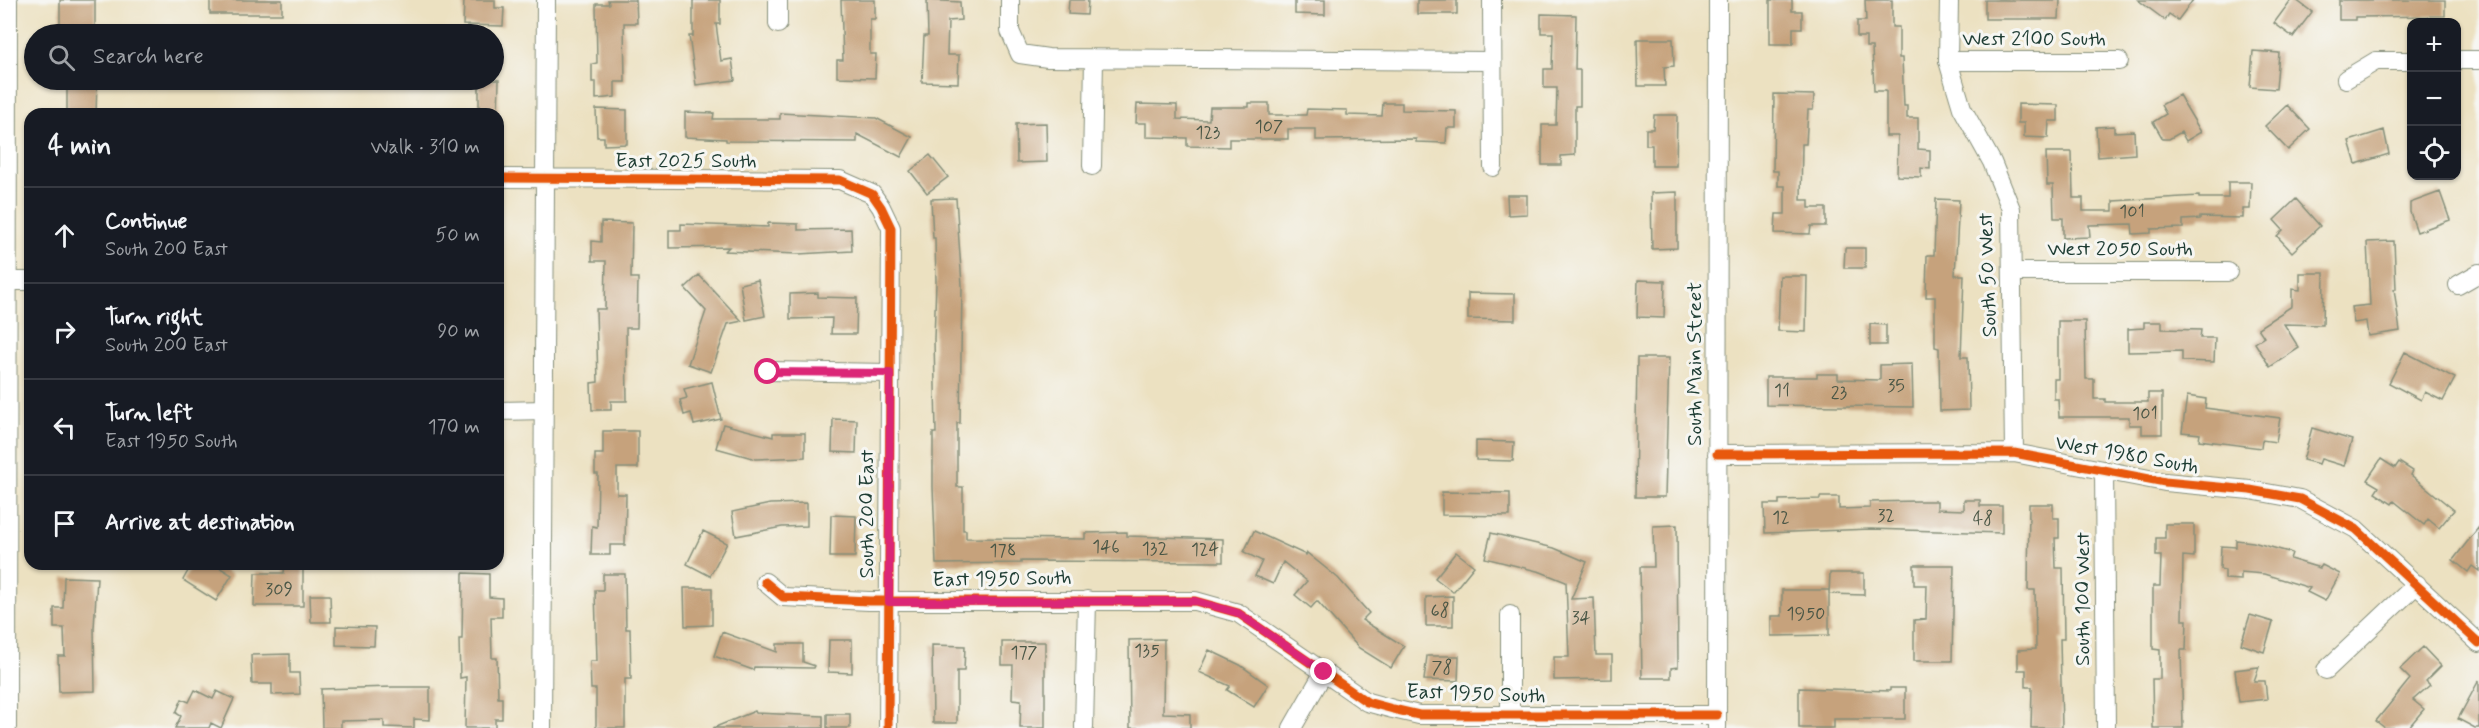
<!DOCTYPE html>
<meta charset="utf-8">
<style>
:root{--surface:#171b24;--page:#20242c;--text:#f1f3f6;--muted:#9ea1a6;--line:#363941}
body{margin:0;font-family:Mynerve,sans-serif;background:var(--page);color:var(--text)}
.controls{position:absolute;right:18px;top:18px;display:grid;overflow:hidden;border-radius:12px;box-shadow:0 2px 4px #0004}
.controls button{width:54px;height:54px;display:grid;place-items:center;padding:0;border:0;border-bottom:2px solid var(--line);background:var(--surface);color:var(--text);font:30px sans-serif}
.stop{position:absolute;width:18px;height:18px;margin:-14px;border:4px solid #db2777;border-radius:50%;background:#fff}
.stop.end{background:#db2777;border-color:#fff;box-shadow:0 2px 6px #0008}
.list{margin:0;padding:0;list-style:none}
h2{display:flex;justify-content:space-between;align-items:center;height:78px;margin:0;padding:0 24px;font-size:26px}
h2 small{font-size:20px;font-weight:400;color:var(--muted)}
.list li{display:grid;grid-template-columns:39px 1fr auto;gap:18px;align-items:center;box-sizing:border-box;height:96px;padding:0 24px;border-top:2px solid var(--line)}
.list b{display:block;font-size:22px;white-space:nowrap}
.list p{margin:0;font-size:20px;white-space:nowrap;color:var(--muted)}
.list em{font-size:20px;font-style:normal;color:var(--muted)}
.icon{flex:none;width:33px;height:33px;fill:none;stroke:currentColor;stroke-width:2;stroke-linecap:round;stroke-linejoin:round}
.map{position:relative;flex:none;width:2479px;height:728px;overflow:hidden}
.search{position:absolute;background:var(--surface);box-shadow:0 2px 4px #0004;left:24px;top:24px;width:480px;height:66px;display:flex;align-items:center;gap:15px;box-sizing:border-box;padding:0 21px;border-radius:33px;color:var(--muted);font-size:22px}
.panel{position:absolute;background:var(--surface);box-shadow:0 2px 4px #0004;left:24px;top:108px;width:480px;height:462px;border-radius:18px}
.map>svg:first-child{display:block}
</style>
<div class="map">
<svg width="2479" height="728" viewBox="0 0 2479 728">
<rect width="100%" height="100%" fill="#f6f6f2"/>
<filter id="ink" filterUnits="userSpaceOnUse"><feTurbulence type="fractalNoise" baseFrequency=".0167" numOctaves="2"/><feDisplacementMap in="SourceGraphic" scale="12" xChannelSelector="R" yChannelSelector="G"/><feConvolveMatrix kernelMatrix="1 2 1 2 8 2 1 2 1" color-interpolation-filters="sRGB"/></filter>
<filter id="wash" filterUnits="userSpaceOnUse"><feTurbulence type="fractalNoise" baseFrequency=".008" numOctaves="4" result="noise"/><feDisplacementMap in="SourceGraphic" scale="24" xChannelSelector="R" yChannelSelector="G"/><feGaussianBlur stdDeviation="1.35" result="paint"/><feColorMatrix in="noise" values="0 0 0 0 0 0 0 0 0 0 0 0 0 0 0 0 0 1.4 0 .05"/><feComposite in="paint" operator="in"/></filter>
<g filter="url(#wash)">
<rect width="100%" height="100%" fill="#ece1c1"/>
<g id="blocks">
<path fill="#c6a27c" d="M60,0H95V34H60Z
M210,0H282V14H210Z
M464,0H495V8H504L503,26L463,25Z
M608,0H636L637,23H624L625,82H615V97L596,99V82H592V64L597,63L596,4H609Z
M693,0H720V24H716L721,61L732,59L735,80L696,85L689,36H693Z
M841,0H875V19H870V54H876L875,78L837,77V60H843Z
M927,0L960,2L961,20L948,21L947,55H959L958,83L922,82L924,36H928Z
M1069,0H1088L1087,15L1068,14Z
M1295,0H1325V15L1295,14Z
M1417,0H1457V14H1417Z
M1770,0H1792V11H1802V28H1793V44H1770Z
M1865,0H1892V27H1899V58H1902L1904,106H1907V118H1918V149L1930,150V169L1921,168V177L1897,176L1898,136H1886V91H1874L1872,47H1866V37H1857V21H1866Z
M1985,0H2060L2059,19H1985Z
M2138,0H2193L2178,20L2169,14L2165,20Z
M2291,0H2296L2312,12L2293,37L2274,23Z
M2339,0H2445V16L2355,17V20H2339Z
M1541,14L1576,15L1575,70H1580V106H1575V155L1561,156V165H1542V125H1556L1557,88H1544V69H1552L1553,33H1541Z
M1637,39H1673L1674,66L1664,67L1665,86H1638Z
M2253,51L2279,53L2276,89L2250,87Z
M67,80H97L96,114H67Z
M479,80H499L498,114H479Z
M1774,94L1814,95L1813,110H1808L1806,144H1802L1801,200H1809V208H1826V226H1811L1810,234L1775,233L1776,214H1785V186H1778V171H1773Z
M2179,95L2201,132L2186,141L2181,132L2169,139H2163L2153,122L2166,114L2161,105Z
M1249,103H1269V115H1306L1307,109L1347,110V115L1382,116L1383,103H1402V110L1456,111V128H1447L1446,143L1416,142V139L1316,140V129H1288V139H1229V147L1187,146V138L1146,137V123H1136L1137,104L1177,105V119L1209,120L1210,107H1249Z
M2018,104L2058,105V121H2049L2048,138L2024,137V123H2018Z
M2287,105L2310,129L2288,150L2265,126Z
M596,109L627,110V144L604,145V137H597Z
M685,112L714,113L713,119H780V113L876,118L912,137L901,157L857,134V142L726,141V139L685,137Z
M1654,115H1677L1676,166H1652V145H1646V129H1653Z
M1046,123L1047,162L1017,163L1016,124Z
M2114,126V132L2134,131L2135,154L2098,157L2096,127Z
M2384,130L2389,154L2356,164L2349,141Z
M2046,152H2072L2073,198H2083V211H2113V201L2199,196V198H2228V182H2251L2250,209H2243V218L2200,217V219L2183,220V228L2151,229V233L2133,234L2132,224L2089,225L2090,237L2063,238V218H2054L2053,185H2047Z
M930,155L948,177L927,193L910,171Z
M1677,192V248L1652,249L1651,193Z
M2440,192L2450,220L2417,232L2410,212V203Z
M1507,195H1527V214L1508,215Z
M956,198L962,285L960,423H957V487H963V530H966V538L1085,539V533L1127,532V536L1223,539V562L1021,561V563L936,564L933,487V433H936L934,339L936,282L935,238H933L931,199Z
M1936,199L1959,200L1955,275H1964L1961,357H1968L1969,410L1940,411L1939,348L1935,347V297H1926L1927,255H1934Z
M2296,199L2320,226L2292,252L2277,236L2283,230L2274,220Z
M601,222L632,223L631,278H638L637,328H626L627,401H611V410H592L591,383L598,382L596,309H605L606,261H592V241L601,242Z
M768,223L798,224V230L851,229L852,251L798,254L725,251L729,247L669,248V230H681V224L768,227Z
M2394,241L2396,289H2394L2400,331L2368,336L2366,321L2354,323L2351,307L2370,305L2367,242Z
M1845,248H1865V268H1844Z
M2300,273H2324L2323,325L2284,324L2299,348L2270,367L2255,343L2264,337L2258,328L2292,306V289L2300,290Z
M699,275L742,321L728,324L711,372L688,364L706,311L685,288Z
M1780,276H1807L1806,332L1778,331Z
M758,280L765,316L746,320L740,284Z
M1638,280L1665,281L1664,318L1637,317Z
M818,293V297L857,298L856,334H831L832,318L790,319V294Z
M1468,293L1515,294V320L1468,319Z
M2058,321H2085L2086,379H2094V399H2105V402H2148V393H2162V434H2142V425H2129V417H2059L2058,399H2054V379H2058Z
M2144,322H2162V329L2201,330L2200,338H2215L2214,362L2182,361V351L2128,352V329L2144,328Z
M1870,324L1886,325V345H1870Z
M2405,352L2455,378L2443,401L2425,392L2421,400L2389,383Z
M1637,358H1669L1665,497H1635Z
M1912,364L1913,407L1766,405V377H1817V374H1838V379L1880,380V365Z
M712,382L721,419L694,425L691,413L684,415L680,400L687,398L684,389Z
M2187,396L2206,399L2205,408L2280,418L2276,442L2262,440L2261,448L2199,440L2200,434L2182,432Z
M833,419L857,420L856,453L832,452Z
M723,424L773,437V433H805V457L756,459L716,448Z
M2312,428L2352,440L2344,466L2321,459L2319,464L2303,460Z
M603,431H638V468H617V494H626L625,545H610V555H591L592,526L597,527L598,474H595V454H603Z
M1476,441L1514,442L1513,461L1476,460Z
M2381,459L2395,468L2399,462L2413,471L2411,475L2454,510L2439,528L2428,519L2424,525L2394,501L2392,504L2375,493L2379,487L2367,480Z
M1442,492L1510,493V516L1442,515Z
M1820,497H1839V509L1870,508V502L1919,501H1937V509L1964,510V500H1980V506H2002V533L1871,529L1765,533L1764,504H1779V500L1820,499Z
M807,503V526L782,527L736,536L732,512L770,504Z
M2029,504H2053V518H2059V538H2055L2056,568H2063L2064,639H2060L2062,728H2031L2032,687H2026V670H2018V650L2036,649L2035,590H2028Z
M831,515L856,516L855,557H830Z
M2165,524H2194V557L2183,556L2182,620H2187L2186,650H2181L2183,728H2153L2152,679H2160V650L2153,649V586H2160L2161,556H2156V538H2165Z
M1677,525L1678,667L1671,668V678H1642L1640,567H1654L1653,526Z
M2479,527V571L2472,566L2468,572L2453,560Z
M703,531L727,543L710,576L687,564Z
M1254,531L1306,555L1307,553L1338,578L1369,613L1362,620L1404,646L1391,668L1359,648L1317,601L1311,608L1295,595L1307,581L1283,562L1273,584L1255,576L1262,561L1244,552Z
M1491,533L1554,548L1587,562L1571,599L1594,598L1596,655H1612V679L1554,680V657H1569L1566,582L1541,572L1485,558Z
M2236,540L2253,542L2292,553L2290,559L2320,568L2322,565L2340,574L2325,601L2307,592L2310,588L2264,574L2241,572V580L2225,579V570L2220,569L2221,546L2236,547Z
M1456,552L1474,566L1453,592L1435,578Z
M192,564H214L232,575L216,601L183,580Z
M285,564H303V606H254L255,573H284Z
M1914,565H1954L1952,661H1914V620L1926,619L1927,585H1914Z
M463,573L489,574V597L502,598V617H491L492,658H497L498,698H502V719H495V728H465L466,677L460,678L459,639H462Z
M1830,573H1864V595L1829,594Z
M603,574H625L626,629H630L631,679H625V728H596V689H591L590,661H597L595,590H603Z
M64,577L97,578L94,628L95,691L59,692L58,656H65L64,628H54V608H63Z
M684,588H712V625L685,626Z
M1782,590H1829V635L1771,636V616H1782Z
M310,595H330L331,622H311Z
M1453,596V626H1426V597Z
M2250,615L2273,622L2264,652L2241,644Z
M336,626L375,627L374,646L336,645Z
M722,632L777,652V644H803V662L815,666L814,668L754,667L753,670L714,656Z
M1164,639L1163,713L1190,714V728H1130L1129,640Z
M829,640H852V673L828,672Z
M1002,642H1045V728H1020L1021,700L1012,699L1013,665H1002Z
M932,645L965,646L964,671H957V723H933Z
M2423,647L2441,666L2426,681L2430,685L2413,700L2424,709L2408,728H2385L2376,721L2410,679L2400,669Z
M1209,650L1240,665L1268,685L1254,707L1227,690L1230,686L1199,672Z
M290,654V673H299L300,694L272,695V684H252L251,655Z
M1427,656H1459L1458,681L1424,680Z
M2259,667L2254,681H2265L2267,699L2239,702L2235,670Z
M2479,680V728H2475L2458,719Z
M393,687H430V720L414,719V728L384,727V720L341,721V728H322L321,689Z
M1799,688L1890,691V688H1905V719H1834V728H1799Z
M195,690L213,699L217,691L234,699L221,728L211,723L209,728H175L181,716L176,713L182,699L189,702Z
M755,711L756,713L823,716V728H713Z
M827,714H850V728H827Z"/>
</g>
</g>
<g filter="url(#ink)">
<use href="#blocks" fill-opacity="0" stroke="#868f7a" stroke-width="1.5"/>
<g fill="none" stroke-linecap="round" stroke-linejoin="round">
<g stroke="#868f7a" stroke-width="20">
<path id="minor" d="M1010,0V31L1020,54L1048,58L1492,61
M1492,0L1493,167
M1949,0L1948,61L1962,108L1992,162L2011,209L2014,453
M778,24V0
M2456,60H2479
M1948,61H2119
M2346,79L2376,61H2412
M1092,166L1094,59
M498,178L840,180L872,194L881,207L891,228L888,728
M2012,272H2228
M0,281H30
M2458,285L2479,273
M768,371L890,373
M498,411L544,410
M1717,454L2014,453L2165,482L2250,490L2300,499L2356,529L2479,643
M2104,470L2106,728
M765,582L783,597L869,601H1195L1238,613L1367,702L1393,709L1419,715H1717
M1510,615V715
M2326,670L2417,584
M7,728L8,0
M542,728L546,0
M1084,728L1087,600
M1292,728L1324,672
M1717,728L1718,0"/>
</g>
<use href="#minor" stroke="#fff" stroke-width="18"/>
<g stroke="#f6f6f2" stroke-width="13">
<path id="cycleway" d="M498,178L840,180L872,194L881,207L891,228L888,728
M1717,454L2014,453L2165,482L2250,490L2300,499L2356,529L2479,643
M765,582L783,597L869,601H1195L1238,613L1367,702L1393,709L1419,715H1717"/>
</g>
<use href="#cycleway" stroke="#e8590c" stroke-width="9"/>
</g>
</g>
<g fill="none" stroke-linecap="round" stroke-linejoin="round" filter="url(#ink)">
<path stroke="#db2777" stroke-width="8" d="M768,372L890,373L889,602L1195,601L1238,613L1324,672"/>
</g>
<g text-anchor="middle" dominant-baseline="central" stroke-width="6" stroke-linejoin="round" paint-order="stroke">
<g font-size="18" fill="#495646">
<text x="1269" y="127">107</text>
<text x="1208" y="133">123</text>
<text x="2132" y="212">101</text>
<text x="1896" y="386">35</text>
<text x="1782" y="391">11</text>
<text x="1839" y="393">23</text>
<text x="2145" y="414">101</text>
<text x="1886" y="516">32</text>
<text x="1781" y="518">12</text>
<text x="1983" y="519">48</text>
<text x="1106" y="547">146</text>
<text x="1155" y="549">132</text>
<text x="1205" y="550">124</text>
<text x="1003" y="551">178</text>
<text x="279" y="590">309</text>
<text x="1440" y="611">68</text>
<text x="1806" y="614">1950</text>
<text x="1581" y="618">34</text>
<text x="1147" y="651">135</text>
<text x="1024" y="653">177</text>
<text x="1442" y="668">78</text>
</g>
<g font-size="21" fill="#1f3d34" stroke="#f6f6f2">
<text x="2034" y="39">West 2100 South</text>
<text x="686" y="161">East 2025 South</text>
<text x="2120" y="249">West 2050 South</text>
<text transform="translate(1988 275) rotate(-92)">South 50 West</text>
<text transform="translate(1695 364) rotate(-90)">South Main Street</text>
<text transform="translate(2127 455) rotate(10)">West 1980 South</text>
<text transform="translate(867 514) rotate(-90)">South 200 East</text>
<text transform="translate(1002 579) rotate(-1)">East 1950 South</text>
<text transform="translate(2083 599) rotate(-90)">South 100 West</text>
<text transform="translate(1476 694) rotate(2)">East 1950 South</text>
</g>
</g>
</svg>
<div class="controls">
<button>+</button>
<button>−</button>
<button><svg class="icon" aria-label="locate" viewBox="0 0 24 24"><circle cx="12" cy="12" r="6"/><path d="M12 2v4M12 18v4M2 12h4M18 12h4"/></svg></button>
</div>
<div class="stop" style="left:768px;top:372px"></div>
<div class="stop end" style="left:1324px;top:672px"></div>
<div class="search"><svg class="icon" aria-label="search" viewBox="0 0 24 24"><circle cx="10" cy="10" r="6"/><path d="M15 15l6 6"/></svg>Search here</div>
<section class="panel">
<h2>4 min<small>Walk · 310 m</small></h2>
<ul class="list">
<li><svg class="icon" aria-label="ahead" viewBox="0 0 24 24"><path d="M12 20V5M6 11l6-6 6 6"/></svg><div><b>Continue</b><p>South 200 East</p></div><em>50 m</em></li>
<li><svg class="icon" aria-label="right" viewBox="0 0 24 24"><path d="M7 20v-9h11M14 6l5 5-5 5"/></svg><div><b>Turn right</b><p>South 200 East</p></div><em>90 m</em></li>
<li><svg class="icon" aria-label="left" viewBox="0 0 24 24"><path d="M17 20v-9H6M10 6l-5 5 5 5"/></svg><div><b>Turn left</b><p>East 1950 South</p></div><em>170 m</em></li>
<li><svg class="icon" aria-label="arrive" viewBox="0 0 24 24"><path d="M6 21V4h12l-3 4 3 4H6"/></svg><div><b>Arrive at destination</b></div></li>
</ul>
</section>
</div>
